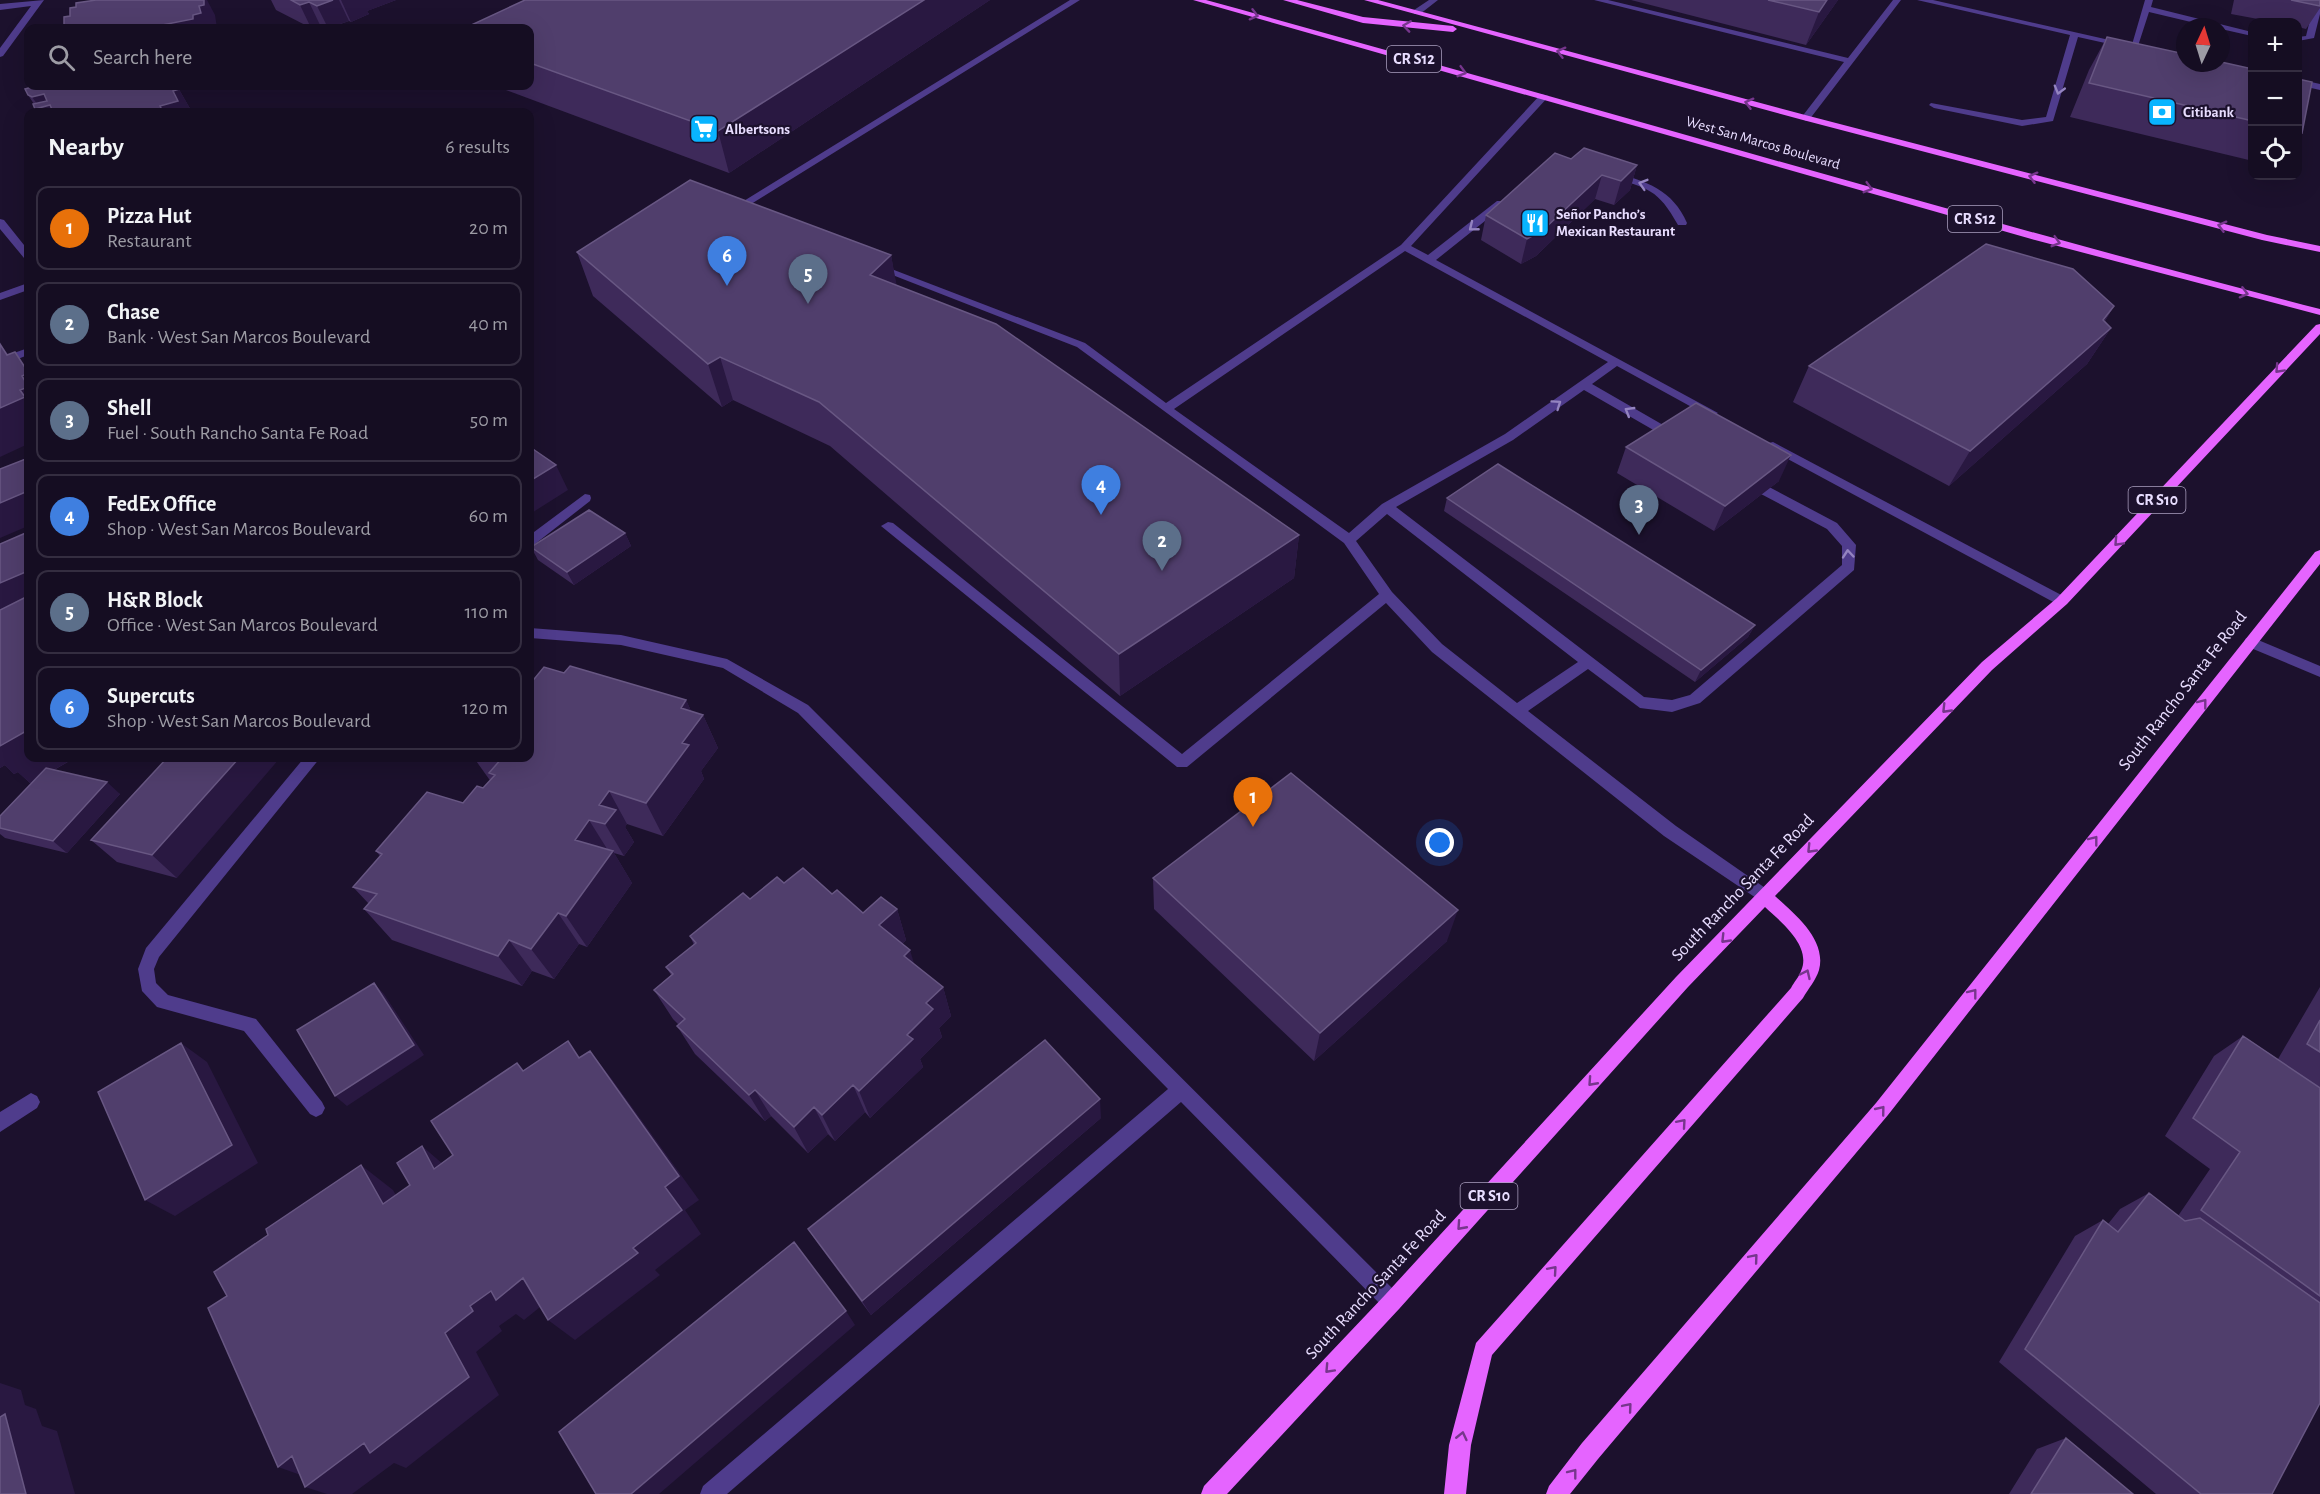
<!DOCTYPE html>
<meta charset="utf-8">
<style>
:root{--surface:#150d22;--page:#221b2f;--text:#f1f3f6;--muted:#9d9ca5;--line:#342d40;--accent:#ea580c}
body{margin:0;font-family:"Alegreya Sans",sans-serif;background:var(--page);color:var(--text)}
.controls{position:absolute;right:18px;top:18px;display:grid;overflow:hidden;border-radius:12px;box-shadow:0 6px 24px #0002}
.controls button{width:54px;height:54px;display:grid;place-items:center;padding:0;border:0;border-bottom:2px solid var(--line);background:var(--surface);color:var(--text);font:30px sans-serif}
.compass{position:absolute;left:2176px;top:18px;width:54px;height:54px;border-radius:50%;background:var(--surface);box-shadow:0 6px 24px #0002;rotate:4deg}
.you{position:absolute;left:1440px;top:843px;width:21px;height:21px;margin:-15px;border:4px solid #fff;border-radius:50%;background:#1a73e8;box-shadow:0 0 0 9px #1a73e833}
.badge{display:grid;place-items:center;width:39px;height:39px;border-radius:50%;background:var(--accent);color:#fff;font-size:20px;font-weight:700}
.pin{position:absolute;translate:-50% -50px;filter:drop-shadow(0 2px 3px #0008)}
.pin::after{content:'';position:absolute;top:32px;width:21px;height:18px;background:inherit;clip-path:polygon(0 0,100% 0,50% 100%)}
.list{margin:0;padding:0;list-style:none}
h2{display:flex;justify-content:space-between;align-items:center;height:78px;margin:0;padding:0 24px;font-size:26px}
h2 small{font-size:20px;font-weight:400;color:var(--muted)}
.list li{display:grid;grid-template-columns:39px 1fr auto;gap:18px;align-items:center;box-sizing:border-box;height:84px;margin:0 12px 12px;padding:0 12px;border:2px solid var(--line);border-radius:12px}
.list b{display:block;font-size:22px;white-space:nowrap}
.list p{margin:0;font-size:20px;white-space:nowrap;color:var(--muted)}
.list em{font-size:20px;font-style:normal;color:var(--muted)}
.icon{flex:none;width:33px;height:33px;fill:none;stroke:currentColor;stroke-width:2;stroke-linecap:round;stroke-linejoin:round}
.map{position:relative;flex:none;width:2320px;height:1494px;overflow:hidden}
.search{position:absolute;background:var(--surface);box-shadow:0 6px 24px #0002;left:24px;top:24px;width:510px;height:66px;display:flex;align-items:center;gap:15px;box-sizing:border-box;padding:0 21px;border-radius:12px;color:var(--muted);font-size:22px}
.panel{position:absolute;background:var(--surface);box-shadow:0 6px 24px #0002;left:24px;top:108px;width:510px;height:654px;border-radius:12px}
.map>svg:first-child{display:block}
</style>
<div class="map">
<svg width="2320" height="1494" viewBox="0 0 2320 1494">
<rect width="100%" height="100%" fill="#1c112d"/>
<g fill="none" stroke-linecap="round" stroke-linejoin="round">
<path fill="#4f3c8c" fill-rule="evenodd" d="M44,0L3,56L0,57V48L31,6L0,10V4Z
M1070,0H1080L735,214L726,212Z
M1429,0H1438L1420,14H1414V10Z
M1594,0H1608L1848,58L1893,0H1901L1809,120L1806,121L1801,118L1844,62Z
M1917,0H1933L2127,44L2123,47L2078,37L2053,121L2022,126L1934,108L1929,105L1931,103L2022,120L2046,117L2070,35Z
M2145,0H2153L2151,7L2252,32V36L2221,29V27H2212L2149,12L2138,46L2131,48Z
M2315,0H2320V14L2314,38L2298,41V37L2306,36Z
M2298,79L2320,84V90L2298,85Z
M1541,94L1549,96L1411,246L1428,255L1497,201H1505V205L1436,260L1718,413L1712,417L1708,416L1617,366L1592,384L1677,433V439H1669L1584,390L1513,440L1396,507L1644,697L1672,700L1690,695L1842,565V546L1827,529L1761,494L1760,491L1761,488H1771L1837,523L1856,545L1854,570L1700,703L1672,712L1640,708L1588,669L1528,711L1676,826L1771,892L1773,897L1771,902L1765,904L1664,836L1432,652L1386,603L1187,767H1177L881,526L888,522L893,523L1182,754L1379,594L1344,543L1077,347L872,267L873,265H881L1085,343L1166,403L1401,245ZM1405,251L1608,362L1505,434L1382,504L1349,533L1174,409ZM1387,514L1578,662L1517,703L1442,644L1392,592L1356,541Z
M1613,172C1646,181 1673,190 1687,223L1686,225H1678C1658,189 1648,188 1609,177L1608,175Z
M0,219L4,220L28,250V259L24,258L0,229Z
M28,283V290L0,300V293Z
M28,348V355L0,366V358Z
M1773,442L2067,598L2069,601L2062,606L2057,604L1769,449L1767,446L1769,443Z
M585,494L590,495L591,498L590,501L535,544L530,545V535Z
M530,628L621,635L727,659L808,705L1399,1295L1402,1302L1399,1309L1392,1312L1385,1309L1181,1102L727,1494H700L703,1486L1168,1089L798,713L723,668L621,645L530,638Z
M2251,637L2320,666V677L2246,646L2244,642L2246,638Z
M304,758H320L159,957L154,969L156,983L168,995L256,1019L322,1102L325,1108L322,1114L316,1117L310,1114L244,1031L157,1007L142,991L138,969L146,948Z
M31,1093L37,1096L40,1102L37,1108L0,1132V1112Z"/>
<path fill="#e564ff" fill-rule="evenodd" d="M1193,0H1206C1578,102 1947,213 2320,309V315L2035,240Z
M1283,0H1297L1363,17L1453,26L1457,29L1453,32L1363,23Z
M1364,0H1378L1809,116L2267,235L2320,246V252L2262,240L1803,120Z
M2320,324V334L2067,604L1992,670L1775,896C1795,914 1827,940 1819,970C1816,980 1808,989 1803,998L1492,1355L1471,1445L1466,1494H1444L1449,1445L1476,1343L1791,988C1794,982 1799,977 1801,971C1812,946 1781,922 1765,907L1688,987L1399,1309L1227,1494H1201L1204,1486L1385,1295L1676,977L1982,662L2057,598L2316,325Z
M2320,550V564L1888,1115L1598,1459L1570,1494H1546L1549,1486L1582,1443L1876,1103L2315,552Z"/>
</g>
<path fill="#3e2a5a" d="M271,0H396L367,11L369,14L351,22L349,21L329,28L320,25L311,28L276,10Z
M525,0H990L729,173L495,86H530V28Z
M1631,0H1838L1806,45Z
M2234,0H2320V8L2306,29L2298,27V22H2274L2231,14Z
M2107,37L2253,69V161L2070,117L2089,70Z
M2298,79L2302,133L2298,139Z
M177,86L192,112H37L35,109L34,104L28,95Z
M1571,159L1637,165L1630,190L1614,205L1595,199L1536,256L1521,264L1481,240L1486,215Z
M577,252L891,255L896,285L1299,535L1294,578L1120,696L830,446L733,400L722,407L593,296Z
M2114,306L2105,321L2111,328L2087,364L1949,486L1793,402L1809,366Z
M1626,447L1779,481L1714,531L1617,473Z
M1447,498L1755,625L1748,637L1695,682L1444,511Z
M625,533L631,546L574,585L538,560L531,547Z
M0,544L28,758H71L73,759L54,770L120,794L67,853L5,838L0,834V816L33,782L30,783L18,772L14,774L5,765L0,768Z
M564,673L686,700L691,711L703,715L718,748L701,771L704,779L663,836L627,824L625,827L634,842L624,856L614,853L632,883L587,947L579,944L554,979L532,971L522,986L392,940L364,909L369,904L353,887L380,856L376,851L463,803L483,788L490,780L489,779L474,758H530Z
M167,758L177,878L117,862L91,840Z
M1153,878L1447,941L1314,1061L1154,909Z
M784,883L832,894L863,913L897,909L906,940L902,944L914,964L943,987L951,1016L939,1028L942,1037L920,1059L923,1067L870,1118L865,1112L835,1141L828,1134L808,1153L771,1116L765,1121L695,1054L677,1026L679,1025L673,1019L654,990L671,975L666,967L694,945L690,936L750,899Z
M2320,987V1403L2272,1494H2156L1999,1362L2075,1236L2103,1220L2108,1224L2120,1209L2149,1193L2178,1216L2210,1169L2165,1136L2214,1056L2243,1036L2278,1059Z
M1101,1118L871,1315L819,1245L808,1229Z
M2066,1438L2133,1494H2009L2037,1449Z"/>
<path fill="#291841" d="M204,0H207L215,15L217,28H147L199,6Z
M333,0H339L349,21L328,28L317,6Z
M341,0H396L367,11L369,14L351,22Z
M924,0H990L729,173L718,131Z
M1827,0H1838L1806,45L1819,12Z
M309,2L320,25L311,28L300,5Z
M161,86H177L192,112H152L160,106Z
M44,94L56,112H37L35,109L40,108L32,97Z
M1637,165L1630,190L1614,205L1621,181Z
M1602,175L1595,199L1536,256L1521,264L1527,239Z
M891,255L899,298L870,275Z
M2114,306L2091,342L2111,328L2087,364L1949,486L1970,451L2103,320Z
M0,344L25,375L28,373V386Z
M720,357L733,400L722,407L708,364Z
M28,387V444L0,457V408L20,390Z
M1791,455L1779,481L1714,531L1725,506Z
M556,465L568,490L530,514V481Z
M28,491V526L0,538V503Z
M625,533L631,546L574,585L567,572Z
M1299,535L1294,578L1120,696L1119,654Z
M28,571V606L0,619V583Z
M1755,625L1748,637L1695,682L1701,670Z
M686,700L697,724L703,715L718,748L701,771L704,779L663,836L646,803L682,743L681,708Z
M28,730V758H71L73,759L30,783L18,772L14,774L5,765L0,768V746Z
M239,758H280L177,878L152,855Z
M107,782L120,794L67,853L53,841Z
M609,791L627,824L625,827L634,842L624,856L605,824L599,805Z
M589,820L609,852L575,840Z
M613,851L632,883L587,947L566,916Z
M897,909L906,940L889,955L879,925Z
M1458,910L1447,941L1314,1061L1320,1033Z
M558,913L579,944L554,979L531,949Z
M509,940L532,971L522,986L498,956Z
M910,950L919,980L904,956Z
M374,983L384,994L424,1055L347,1106L335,1096Z
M943,987L951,1016L939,1028L942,1037L920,1059L923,1067L870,1118L859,1091L907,1035L926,1003Z
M181,1043L207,1062L258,1163L175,1216L145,1200Z
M590,1051L611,1078L699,1200L685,1210L701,1234L655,1270L660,1275L575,1340L548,1320L665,1187Z
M853,1085L865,1112L835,1141L822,1115Z
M755,1090L771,1116L765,1121L749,1095Z
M1100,1099L1101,1118L871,1315L862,1301Z
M814,1107L828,1134L808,1153L794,1127Z
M422,1146L451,1171L434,1169Z
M361,1165L393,1190L414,1228L383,1204Z
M523,1278L550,1299L524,1320L516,1314L499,1326L502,1331L476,1352L499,1395L406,1468L394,1463L352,1494H327L305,1487L315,1480L278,1467L292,1456L364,1443L445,1333L470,1306L491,1291Z
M846,1311L855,1325L659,1494H631Z
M0,1383L21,1390L25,1405L36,1409L42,1426L57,1431L75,1494H26L0,1423Z"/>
<path fill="#503e6c" stroke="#685783" stroke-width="1.5" d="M96,0H204V5L199,6L201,13L193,15V19L147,28H64V17L70,16V8L76,7V3Z
M291,0H333L317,6L309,2L300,5Z
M525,0H924L718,131L530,63V28H465Z
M1768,0H1827L1819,12Z
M2291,0H2320V6Z
M2107,37L2185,54V63H2221V62L2253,69V121L2089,83Z
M2298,79L2312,82L2302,133L2298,132Z
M31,86H177L179,89L173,91L178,101L160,106L162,110L152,112H53L50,105L35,109L33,104L47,101L44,94L32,97L28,95L25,89L32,87Z
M1584,148L1637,165L1621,181L1602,175L1542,231L1527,239L1486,215L1555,153L1571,159Z
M690,180L891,255L870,275L996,324L1299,535L1119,654L819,402L720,357L708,364L577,252Z
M1986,244L2073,269L2114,306L2103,320L2111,328L1970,451L1809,366Z
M0,344L7,355L15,352L28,372V373L22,376L28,386V387L20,390L25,397L0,408Z
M1696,403L1791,455L1725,506L1626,447Z
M530,447L556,465L530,481Z
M28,458V491L0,503V469Z
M1498,464L1755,625L1701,670L1447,498Z
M589,510L625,533L567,572L531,547Z
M28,532V571L0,583V544Z
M28,596V709L25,711L28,715V730L0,746V610Z
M570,666L686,700L681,708L703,715L682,743L689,745L646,803L609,791L599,805L616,810L605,824L589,820L575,840L613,851L566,916L558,913L531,949L509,940L498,956L364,909L377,894L353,887L382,854L376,851L427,792L463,803L477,786L483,788L495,775L489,773L502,758H530V684L544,667L564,673Z
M167,758H239L152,855L91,840Z
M46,768L107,782L53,841L0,828V816Z
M1291,773L1458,910L1320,1033L1153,878Z
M803,868L832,894L837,890L863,913L881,897L897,909L879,925L910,950L904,956L943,987L926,1003L933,1009L907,1035L913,1039L859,1091L853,1085L822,1115L814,1107L794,1127L755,1090L749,1095L677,1026L685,1019L654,990L673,974L666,967L696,943L690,936L743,893L750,899L777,877L784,883Z
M374,983L414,1045L335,1096L297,1030Z
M2320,1020V1052L2307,1044Z
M2243,1036L2320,1088V1296L2201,1210L2240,1152L2193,1118Z
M1045,1040L1100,1099L862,1301L808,1229Z
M568,1041L579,1058L590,1051L679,1176L665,1187L682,1210L633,1248L638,1253L548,1320L523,1278L496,1300L491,1291L470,1306L473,1311L445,1333L469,1377L370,1453L364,1443L305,1487L292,1456L278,1467L208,1308L227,1296L214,1272L268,1235L266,1229L361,1165L383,1204L410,1185L397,1163L422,1146L434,1169L453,1155L431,1121L517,1063L523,1071Z
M181,1043L232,1145L145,1200L98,1092Z
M2149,1193L2185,1221L2200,1218L2320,1303V1403L2272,1494H2201L2025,1349L2103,1220L2118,1232Z
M794,1242L846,1311L631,1494H596L559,1432Z
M5,1414L26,1494H0V1417Z
M2066,1438L2133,1494H2031Z"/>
<defs><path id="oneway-chevron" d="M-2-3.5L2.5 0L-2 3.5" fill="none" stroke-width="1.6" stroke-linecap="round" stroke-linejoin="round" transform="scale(1.5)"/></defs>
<g stroke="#76368c">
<use href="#oneway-chevron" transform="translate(1254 15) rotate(15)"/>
<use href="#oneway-chevron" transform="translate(1407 26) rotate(-172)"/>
<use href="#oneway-chevron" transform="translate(1561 52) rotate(-165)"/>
<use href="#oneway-chevron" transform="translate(1462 72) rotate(16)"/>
<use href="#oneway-chevron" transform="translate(1749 103) rotate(-165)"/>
<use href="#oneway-chevron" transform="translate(2033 177) rotate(-165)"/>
<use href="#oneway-chevron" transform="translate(1868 188) rotate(16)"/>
<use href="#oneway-chevron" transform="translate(2222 226) rotate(-165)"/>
<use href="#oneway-chevron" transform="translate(2056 242) rotate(16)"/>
<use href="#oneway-chevron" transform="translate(2244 293) rotate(14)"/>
<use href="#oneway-chevron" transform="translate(2279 369) rotate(133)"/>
<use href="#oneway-chevron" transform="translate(2118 542) rotate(133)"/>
<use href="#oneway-chevron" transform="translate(2203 703) rotate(-52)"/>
<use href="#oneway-chevron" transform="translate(1946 709) rotate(134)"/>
<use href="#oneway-chevron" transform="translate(2094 840) rotate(-52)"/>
<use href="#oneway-chevron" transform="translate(1811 849) rotate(134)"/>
<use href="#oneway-chevron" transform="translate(1725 939) rotate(134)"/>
<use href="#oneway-chevron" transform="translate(1806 974) rotate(-65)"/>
<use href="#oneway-chevron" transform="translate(1973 993) rotate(-52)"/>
<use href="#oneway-chevron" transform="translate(1592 1082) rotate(132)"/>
<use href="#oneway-chevron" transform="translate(1881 1110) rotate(-51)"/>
<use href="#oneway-chevron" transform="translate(1682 1123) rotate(-49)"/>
<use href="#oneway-chevron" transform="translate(1461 1226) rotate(132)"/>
<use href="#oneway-chevron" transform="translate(1754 1258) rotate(-50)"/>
<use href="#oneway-chevron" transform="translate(1553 1270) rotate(-49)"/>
<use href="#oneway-chevron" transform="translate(1329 1369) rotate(133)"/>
<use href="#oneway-chevron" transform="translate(1628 1407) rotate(-50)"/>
<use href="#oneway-chevron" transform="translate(1462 1436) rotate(-77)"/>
<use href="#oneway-chevron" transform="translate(1573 1473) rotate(-52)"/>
</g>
<g stroke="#9484c0">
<use href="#oneway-chevron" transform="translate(2059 90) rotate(106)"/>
<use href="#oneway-chevron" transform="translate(1643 184) rotate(-163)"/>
<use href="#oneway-chevron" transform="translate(1473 227) rotate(141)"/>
<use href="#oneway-chevron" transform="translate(1557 404) rotate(-35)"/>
<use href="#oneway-chevron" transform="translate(1629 411) rotate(-149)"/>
<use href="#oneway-chevron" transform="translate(1848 554) rotate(-95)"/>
</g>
<defs>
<g id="bank-square" transform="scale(1.5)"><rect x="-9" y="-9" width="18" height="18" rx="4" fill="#09b4ff" stroke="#1c112d"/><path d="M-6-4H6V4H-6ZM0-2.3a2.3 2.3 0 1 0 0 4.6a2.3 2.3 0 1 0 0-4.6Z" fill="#fff"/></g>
<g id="supermarket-square" transform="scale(1.5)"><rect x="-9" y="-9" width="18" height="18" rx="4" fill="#09b4ff" stroke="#1c112d"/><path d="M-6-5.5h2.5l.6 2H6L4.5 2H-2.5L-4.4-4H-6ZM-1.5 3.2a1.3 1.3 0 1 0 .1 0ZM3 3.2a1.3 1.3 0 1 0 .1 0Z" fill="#fff"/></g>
<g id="restaurant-square" transform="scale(1.5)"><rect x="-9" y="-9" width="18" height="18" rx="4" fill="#09b4ff" stroke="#1c112d"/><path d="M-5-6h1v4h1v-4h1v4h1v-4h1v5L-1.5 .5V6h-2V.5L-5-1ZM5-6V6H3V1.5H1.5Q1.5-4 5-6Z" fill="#fff"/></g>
</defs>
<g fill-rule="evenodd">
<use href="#bank-square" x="2162" y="112"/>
<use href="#supermarket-square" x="704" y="129"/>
<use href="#restaurant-square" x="1535" y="223"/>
</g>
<g text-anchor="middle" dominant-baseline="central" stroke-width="4.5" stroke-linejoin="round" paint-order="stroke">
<g font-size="15" font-weight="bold" fill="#e8ddff" stroke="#1c112d" text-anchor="start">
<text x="2183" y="112">Citibank</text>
<text x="725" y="129">Albertsons</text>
<text x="1556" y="214">Señor Pancho’s<tspan x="1556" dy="17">Mexican Restaurant</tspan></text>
</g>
<g font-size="15" fill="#e8ddff" stroke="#1c112d">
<text transform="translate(1763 143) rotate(16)">West San Marcos Boulevard</text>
</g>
<g fill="#1c112d" stroke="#aba0c0" stroke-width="1.5">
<rect x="1387" y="46" width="54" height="26" rx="4.5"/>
<rect x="1948" y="206" width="54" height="26" rx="4.5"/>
<rect x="2128.5" y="487" width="57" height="26" rx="4.5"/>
<rect x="1460.5" y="1183" width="57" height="26" rx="4.5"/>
</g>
<g font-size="16" font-weight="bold" fill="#e8ddff">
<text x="1414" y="59">CR S12</text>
<text x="1975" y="219">CR S12</text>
<text x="2157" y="500">CR S10</text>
<text x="1489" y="1196">CR S10</text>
</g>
<g font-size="18" fill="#e8ddff" stroke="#1c112d">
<text transform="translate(2183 691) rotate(-52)">South Rancho Santa Fe Road</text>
<text transform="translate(1743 888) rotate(-46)">South Rancho Santa Fe Road</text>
<text transform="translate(1376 1285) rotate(-47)">South Rancho Santa Fe Road</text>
</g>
</g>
</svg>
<div class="controls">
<button>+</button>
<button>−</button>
<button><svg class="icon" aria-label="locate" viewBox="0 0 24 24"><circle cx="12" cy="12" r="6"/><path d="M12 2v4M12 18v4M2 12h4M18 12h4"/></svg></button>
</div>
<svg class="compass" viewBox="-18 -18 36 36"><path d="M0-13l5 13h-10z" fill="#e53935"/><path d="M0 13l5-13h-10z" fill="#9d9ca5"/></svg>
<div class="you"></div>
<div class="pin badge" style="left:1253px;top:827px;background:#e8710a">1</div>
<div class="pin badge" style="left:1162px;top:571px;background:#5c6f8a">2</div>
<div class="pin badge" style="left:1639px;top:535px;background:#5c6f8a">3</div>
<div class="pin badge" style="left:1101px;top:515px;background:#3f7fe0">4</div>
<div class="pin badge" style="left:808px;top:304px;background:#5c6f8a">5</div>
<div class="pin badge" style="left:727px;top:286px;background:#3f7fe0">6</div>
<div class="search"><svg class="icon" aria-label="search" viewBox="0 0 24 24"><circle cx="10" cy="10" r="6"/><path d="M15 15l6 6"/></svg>Search here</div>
<section class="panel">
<h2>Nearby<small>6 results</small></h2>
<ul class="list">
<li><span class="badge" style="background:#e8710a">1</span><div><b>Pizza Hut</b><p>Restaurant</p></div><em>20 m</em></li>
<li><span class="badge" style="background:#5c6f8a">2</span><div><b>Chase</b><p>Bank · West San Marcos Boulevard</p></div><em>40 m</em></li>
<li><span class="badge" style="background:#5c6f8a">3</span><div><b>Shell</b><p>Fuel · South Rancho Santa Fe Road</p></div><em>50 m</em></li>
<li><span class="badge" style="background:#3f7fe0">4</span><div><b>FedEx Office</b><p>Shop · West San Marcos Boulevard</p></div><em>60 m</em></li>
<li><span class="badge" style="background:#5c6f8a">5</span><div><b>H&amp;R Block</b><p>Office · West San Marcos Boulevard</p></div><em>110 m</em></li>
<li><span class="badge" style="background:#3f7fe0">6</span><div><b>Supercuts</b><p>Shop · West San Marcos Boulevard</p></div><em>120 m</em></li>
</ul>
</section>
</div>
